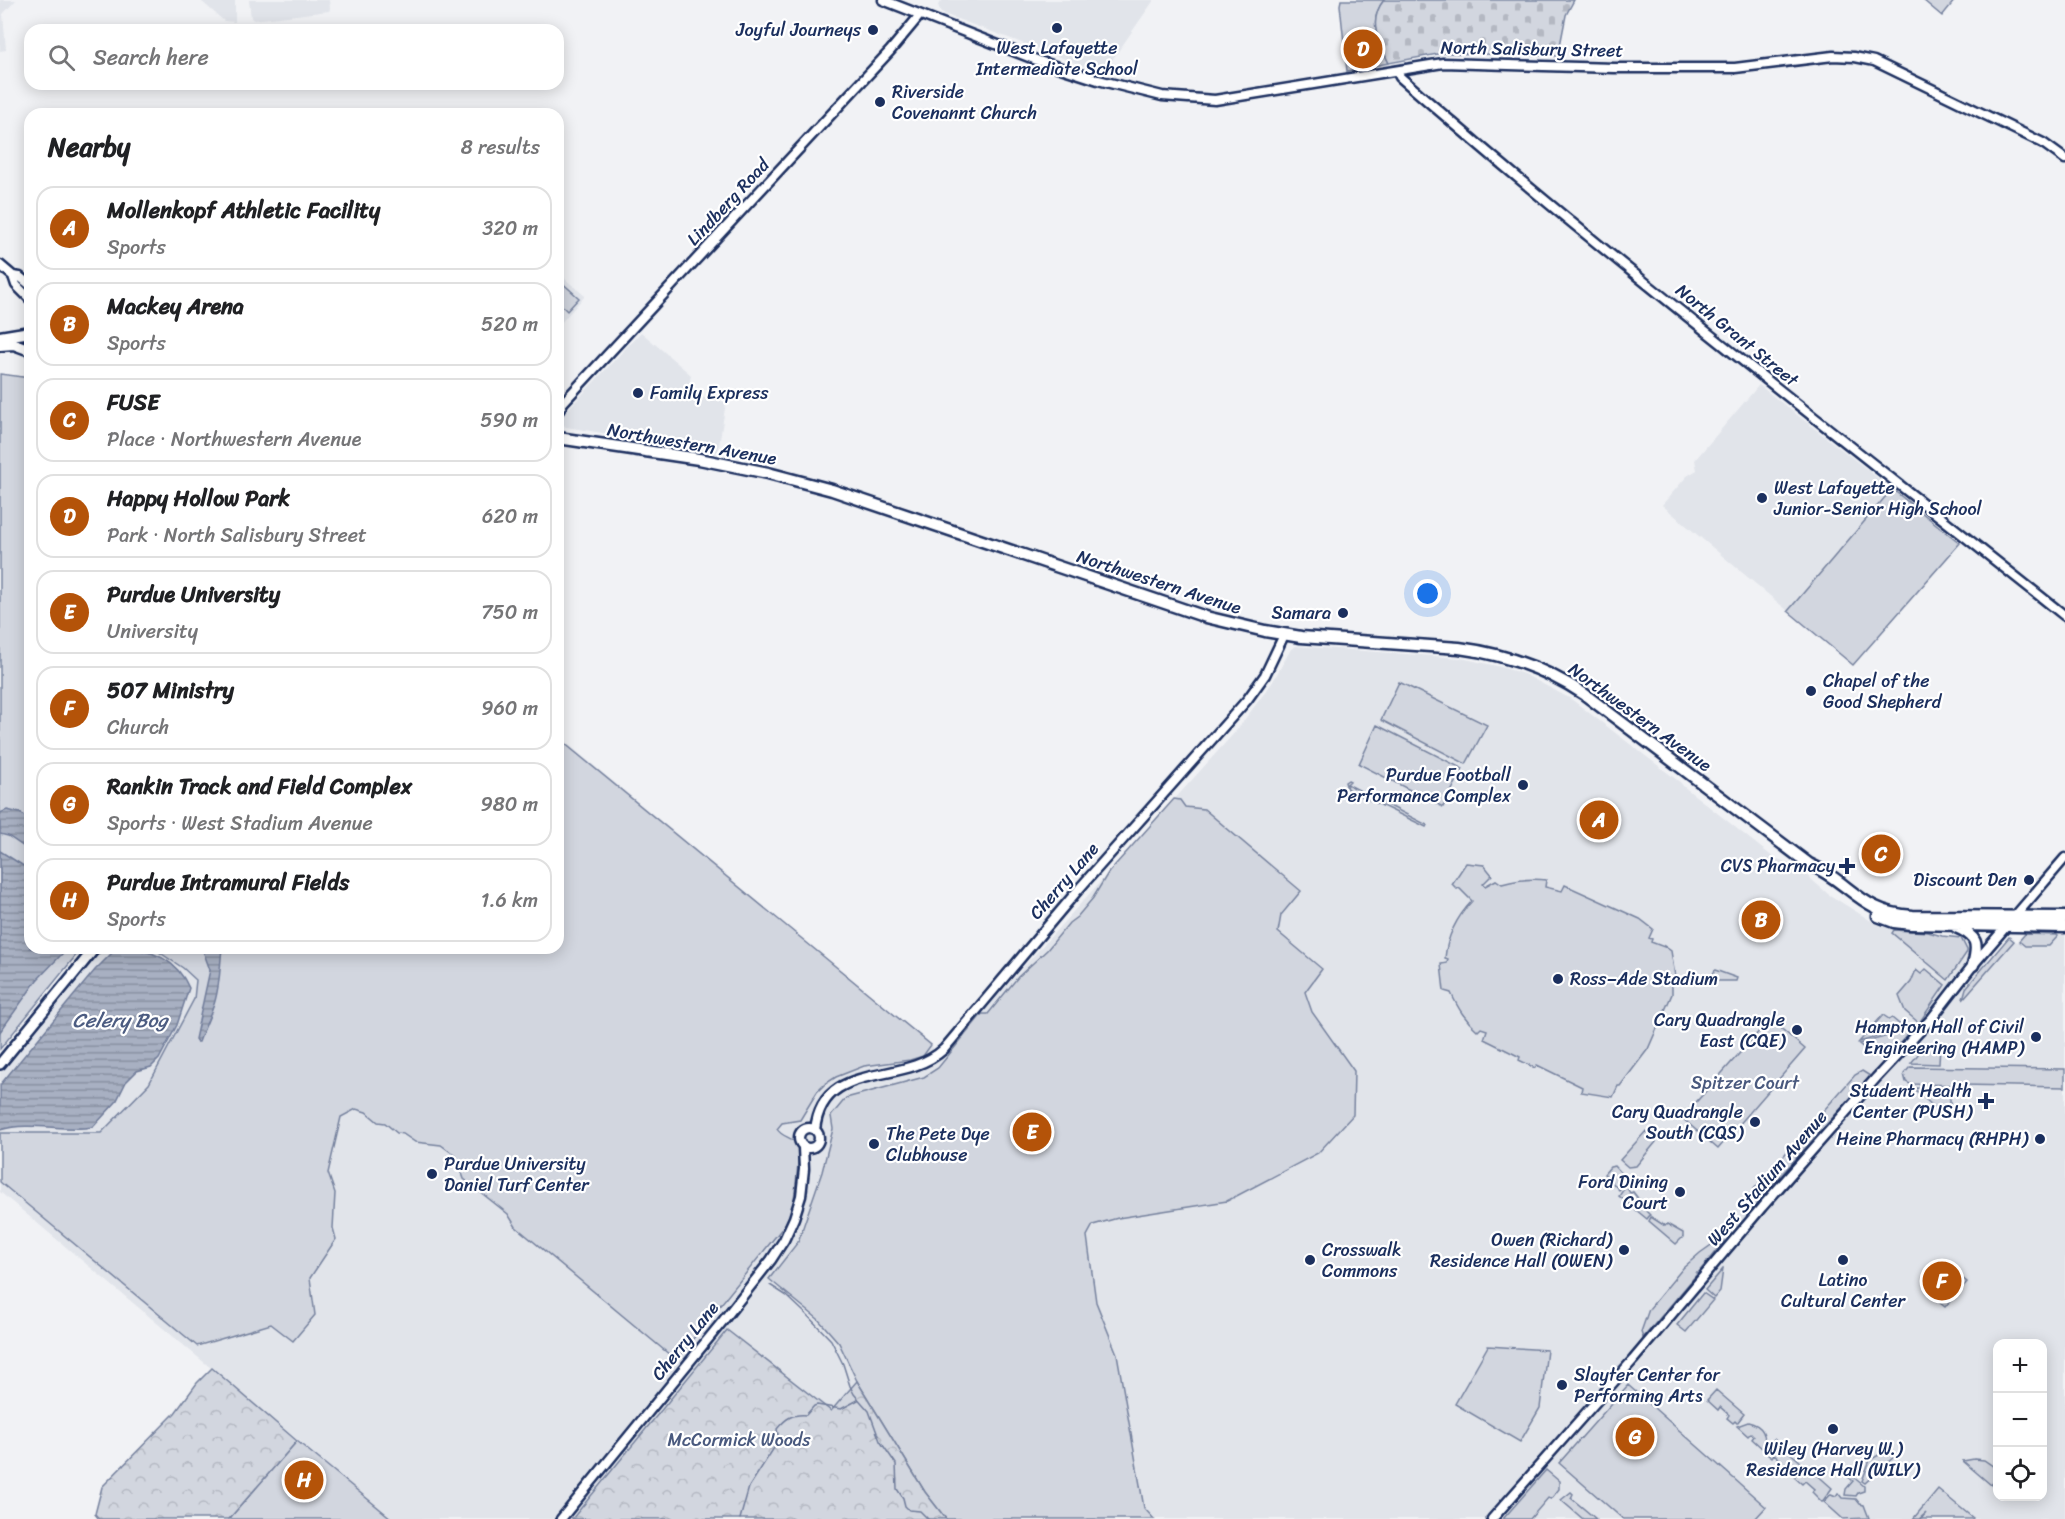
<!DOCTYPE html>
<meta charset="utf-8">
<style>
:root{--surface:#fff;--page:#f6f6f6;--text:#202124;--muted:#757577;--line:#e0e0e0;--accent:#b45309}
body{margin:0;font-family:Sriracha,sans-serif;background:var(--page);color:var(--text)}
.controls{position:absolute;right:18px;bottom:18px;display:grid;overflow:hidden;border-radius:12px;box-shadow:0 3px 15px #0003}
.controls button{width:54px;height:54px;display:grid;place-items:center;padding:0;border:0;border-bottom:2px solid var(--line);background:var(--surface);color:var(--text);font:30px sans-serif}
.you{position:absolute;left:1428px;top:594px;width:21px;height:21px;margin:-15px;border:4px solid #fff;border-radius:50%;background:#1a73e8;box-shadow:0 0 0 9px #1a73e833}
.badge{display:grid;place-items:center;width:39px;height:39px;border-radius:50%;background:var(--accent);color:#fff;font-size:20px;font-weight:700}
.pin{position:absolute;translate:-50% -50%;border:3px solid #fff;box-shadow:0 2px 6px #0006}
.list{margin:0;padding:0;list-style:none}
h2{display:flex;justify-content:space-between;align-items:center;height:78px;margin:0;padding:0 24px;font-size:26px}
h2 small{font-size:20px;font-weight:400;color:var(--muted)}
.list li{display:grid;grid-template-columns:39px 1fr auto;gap:18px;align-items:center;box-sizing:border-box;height:84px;margin:0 12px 12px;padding:0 12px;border:2px solid var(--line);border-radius:18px}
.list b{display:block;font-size:22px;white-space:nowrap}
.list p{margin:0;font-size:20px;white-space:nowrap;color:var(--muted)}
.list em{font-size:20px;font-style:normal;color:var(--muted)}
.icon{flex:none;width:33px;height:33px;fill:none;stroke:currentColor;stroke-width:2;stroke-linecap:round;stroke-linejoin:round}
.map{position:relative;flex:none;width:2065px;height:1519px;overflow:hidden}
.search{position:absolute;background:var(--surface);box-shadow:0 3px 15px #0003;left:24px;top:24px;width:540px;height:66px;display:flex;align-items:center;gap:15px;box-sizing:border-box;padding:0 21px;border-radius:18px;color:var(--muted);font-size:22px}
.panel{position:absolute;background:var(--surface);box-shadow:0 3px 15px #0003;left:24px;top:108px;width:540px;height:846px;border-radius:18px}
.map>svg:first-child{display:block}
</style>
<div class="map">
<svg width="2065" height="1519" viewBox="0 0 2065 1519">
<defs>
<pattern id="forest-crowns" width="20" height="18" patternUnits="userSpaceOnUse" patternTransform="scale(1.5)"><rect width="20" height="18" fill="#d2d6df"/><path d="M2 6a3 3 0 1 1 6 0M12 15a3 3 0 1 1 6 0" fill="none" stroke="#b4b8c2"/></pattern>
<pattern id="cemetery-stones" width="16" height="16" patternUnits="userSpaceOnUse" patternTransform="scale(1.5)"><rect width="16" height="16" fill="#d2d6df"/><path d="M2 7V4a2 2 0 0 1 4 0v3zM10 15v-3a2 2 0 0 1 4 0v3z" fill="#b4b8c2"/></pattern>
<pattern id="water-rules" width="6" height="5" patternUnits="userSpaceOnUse" patternTransform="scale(1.5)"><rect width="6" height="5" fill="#a8b0c2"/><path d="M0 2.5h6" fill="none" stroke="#8890a1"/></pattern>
</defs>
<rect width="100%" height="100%" fill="#f1f2f5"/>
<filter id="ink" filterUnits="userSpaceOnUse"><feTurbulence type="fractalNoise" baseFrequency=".0167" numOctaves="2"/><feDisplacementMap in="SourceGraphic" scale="12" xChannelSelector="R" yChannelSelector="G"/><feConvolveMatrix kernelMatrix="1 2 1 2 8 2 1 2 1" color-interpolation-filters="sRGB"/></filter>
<g filter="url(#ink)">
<path fill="#e1e4ea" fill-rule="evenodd" d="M0,0H16L3,14L6,50L0,51Z
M200,0H235V22L224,21Z
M249,0H329L330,9L329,11L254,20L251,18Z
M943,0H1154L1103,73L941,13L938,5Z
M558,273L585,296L558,326Z
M641,332L691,375L687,395L726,402L718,452L566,427L559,421V419Z
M1759,385L1892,489L1788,611L1662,505L1687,476L1697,470L1695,460Z
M1296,646L1461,658L1501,667L1524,674L1571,699L1681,783L1683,786L1774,858L1786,862L1803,872L1828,894L1876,924L1900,930L1928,931L1942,936L1963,938L1970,946L1989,960L2010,936L2016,942L2024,934L2065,935V1519H392L0,1192V1071L100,948H558V736L933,1047V1052L943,1059L982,1013L1236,731L1272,683L1291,649ZM1998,1344H2042V1496H1998Z"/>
<path fill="#d2d6df" stroke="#76829e" stroke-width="1.5" d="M1341,0H1384C1367,21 1379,42 1389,63L1347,71L1340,5Z
M1923,0H1955L1942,16Z
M558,279L579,298L567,311L558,302Z
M0,374L30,378V948H82L0,1049Z
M1892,489L1960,543L1853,665L1788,611Z
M1399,682L1487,725L1466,764L1381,720Z
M1377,725L1463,769L1443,807L1359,764Z
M558,738L931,1045L923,1056L910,1060L864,1066L836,1077L825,1084L817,1092L800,1120L782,1123L777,1129C782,1138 795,1137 798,1147C800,1155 794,1205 791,1213C790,1218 786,1222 784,1226L676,1360L516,1227L508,1214L464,1179L456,1156L441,1145L415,1142L403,1134L397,1133L385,1123L378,1122L366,1112L356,1109L341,1117L328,1173L335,1193L333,1228L336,1239L310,1278L315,1315L293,1341L271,1324L197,1346L0,1182V1133H101L149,1084L194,999L196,980L183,968L153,948H558Z
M1348,780L1350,781L1347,784L1427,825L1426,827L1347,789L1345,782Z
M1174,799L1180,800L1185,807L1204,809L1301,891L1281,915L1278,932L1322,969L1305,992L1312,1012L1354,1071L1353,1115L1318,1153L1227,1201L1118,1218L1093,1225L1087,1236L1096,1302L1117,1354L1144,1508L1154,1519H946L925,1492L857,1381L839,1343L818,1319L769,1279L798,1242L822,1172L833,1129L831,1116L846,1098L924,1077L938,1068L982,1014H988L1018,977L1047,950L1069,923L1077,917L1093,898L1108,873Z
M1466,863L1484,865L1492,875L1483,884L1485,886L1496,880L1502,884C1517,880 1531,878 1546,880L1545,887L1562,891L1565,885L1640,919L1653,929L1649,938L1652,939L1651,942L1664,947V946L1671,951L1675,976L1672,981V994L1648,1049L1620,1086H1618L1613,1097L1581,1092L1582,1087L1537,1065L1535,1068L1519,1060L1520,1057L1484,1039L1487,1030L1481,1028L1478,1031C1465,1020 1458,1008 1451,993L1444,991L1441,964L1447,963L1448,959L1445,958C1447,937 1457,917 1472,901L1459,888L1457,889L1452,884Z
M1894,930L1928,932L1942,936L1961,938L1967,950V952L1948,980L1892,933Z
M2025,934L2057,935L2058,936L2049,946H2025L2019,941Z
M2009,937L2014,941L1963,999L1966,988Z
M1926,969L1945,985L1919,1023L1905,1011L1899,996L1911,982L1916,970L1921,974Z
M1715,970L1737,978L1736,981H1684L1686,977L1711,978Z
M1883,1015L1889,1019L1892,1018L1905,1029L1859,1042Z
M1770,1019L1805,1049L1718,1149L1682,1118Z
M1909,1030V1033L1892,1052L1872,1055L1859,1044Z
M1928,1043L1940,1044L1939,1064L1911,1063L1923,1048H1925Z
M1910,1067L2065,1069V1087L1910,1084L1906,1082L1904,1074Z
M1862,1071L1870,1076L1758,1201L1754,1189L1855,1075Z
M1913,1088L1944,1089V1088H1949L1950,1090V1107H1934Z
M1646,1131L1656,1142L1636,1166L1628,1167L1620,1160Z
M1615,1166L1624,1176L1621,1177L1625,1184L1619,1190L1604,1174L1610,1167Z
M1626,1186L1630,1193L1633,1192L1640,1201L1638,1203L1650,1215L1647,1219L1619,1196Z
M1651,1217L1665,1226L1667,1224L1683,1233V1237L1676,1244L1649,1221Z
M1715,1239L1724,1241L1698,1273H1696L1697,1274L1643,1338L1641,1332L1649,1309L1683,1268L1700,1253L1714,1243Z
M1723,1269L1720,1291L1714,1298L1705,1290Z
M1956,1273L1967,1282L1945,1307L1935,1299L1944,1289Z
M1703,1293L1713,1300L1686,1332L1677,1325Z
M1488,1346L1547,1350L1540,1408L1520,1442L1455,1404Z
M1628,1385L1766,1507L1755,1519H1623L1559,1463Z
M1716,1390L1744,1414L1737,1423L1735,1421L1733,1423L1727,1418L1729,1415L1720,1407L1718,1410L1707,1400Z
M1748,1422C1762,1425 1768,1435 1763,1449L1752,1439L1754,1436L1751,1433L1748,1436L1737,1426Z
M1774,1439L1802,1463L1792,1475L1780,1464L1782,1461L1774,1454L1772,1457L1767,1453L1766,1449Z
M297,1441L392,1519H229Z
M1889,1449L1895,1456L1865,1483L1862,1481L1870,1460Z
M1974,1459L1984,1460L1997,1469V1477L1991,1485L1963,1461Z
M1805,1464L1832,1488L1822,1502L1812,1492L1814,1489L1805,1481L1802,1484L1794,1477Z
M1546,1470L1559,1481V1489L1551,1499L1548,1498L1530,1519H1503Z
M1845,1470L1864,1486V1491L1858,1493L1856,1496L1845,1495L1846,1489L1853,1481L1843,1472Z
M1938,1489L1973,1518L1972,1519H1921L1926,1513L1919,1519H1913Z
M1571,1492L1573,1494L1571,1498L1596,1519H1583L1561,1500Z
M1838,1493L1842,1498L1856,1499L1860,1504L1864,1505L1869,1518L1843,1519L1824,1502L1831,1494L1836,1496Z"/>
<path fill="url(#forest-crowns)" stroke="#76829e" stroke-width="1.5" d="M727,1330L831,1411L857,1381L925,1492L946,1519H572Z
M212,1368L297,1441L229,1519H99L95,1514L102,1487L175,1413L197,1383Z"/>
<path fill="url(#cemetery-stones)" stroke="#76829e" stroke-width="1.5" d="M1384,0H1574L1566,15L1558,56L1443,53L1389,63C1379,43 1367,21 1384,0Z"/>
<path fill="url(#water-rules)" stroke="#707c9a" stroke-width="1.5" d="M7,810L20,813L30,819V851L8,836L0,834V813Z
M0,851L30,870V948H64L63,953L37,980L0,1032Z
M117,948C148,948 176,957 189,988L177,1025L159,1059L151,1067L137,1071L126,1082L116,1102L93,1127C62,1132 31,1121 0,1130V1085L95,970Z
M202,948H222C220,966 220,984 215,1001C211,1015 204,1028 199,1042H197L195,1039L210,970Z"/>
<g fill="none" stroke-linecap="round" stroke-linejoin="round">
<path stroke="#707c9a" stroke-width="1.5" d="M770,1285L787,1296L804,1312L831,1340L843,1364L850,1386L854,1394L869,1411L880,1441L896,1464L897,1489L903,1498L905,1506L909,1510L920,1511L928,1519
M740,1519L749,1487L779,1440L777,1429C786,1418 792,1414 806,1415L814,1406L817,1405L841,1409L858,1400"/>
<g stroke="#1b2f5e" stroke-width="13">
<path id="tertiary" d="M883,0L1039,61L1098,80L1162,96L1215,100L1443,63L1614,68H1735L1833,56L1854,57L1874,61L2043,143L2065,159
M1397,71L1400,77C1615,265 1842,438 2065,616
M0,265L13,276L20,277L30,285
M13,276L16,285L30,299
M558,408L890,51L920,15
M799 1138a10 10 0 1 1 20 0a10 10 0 1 1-20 0Z
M815,1130C823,1058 902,1088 944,1049L1078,890L1247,700L1265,675L1284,635
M561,1519L722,1322L771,1260L784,1240L794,1218L801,1196L804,1169L803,1147
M1492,1519L1633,1360L1762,1207L1876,1078L1932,1018L1973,965L2065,858"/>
</g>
<g stroke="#1b2f5e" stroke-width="14">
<path id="secondary" d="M0,1064L95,948"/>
</g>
<g stroke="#1b2f5e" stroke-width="15">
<path id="primary" d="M0,337L30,332
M0,345L14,344L30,350
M558,410L561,405
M558,438L699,459L768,473L832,490L1206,617L1265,631L1301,637L1459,648C1505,654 1545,668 1584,694L1809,864C1851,882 1860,913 1913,916L2065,917
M1878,916L1894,922L1911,924L2065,927
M1956,927C1977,936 1979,943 1973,965"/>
</g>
<use href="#tertiary" stroke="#fff" stroke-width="8"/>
<use href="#secondary" stroke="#fff" stroke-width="9"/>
<use href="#primary" stroke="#fff" stroke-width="10"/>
</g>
</g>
<g fill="#1b2f5e" stroke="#fff" stroke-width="2">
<circle cx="1057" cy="28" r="6"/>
<circle cx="873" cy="30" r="6"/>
<circle cx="880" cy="102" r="6"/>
<circle cx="638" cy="393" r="6"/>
<circle cx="1762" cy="498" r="6"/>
<circle cx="1343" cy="613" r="6"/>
<circle cx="1811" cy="691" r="6"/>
<circle cx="1523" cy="785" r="6"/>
<path d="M1844 857h6v6h6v6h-6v6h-6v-6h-6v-6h6z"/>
<circle cx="2029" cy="880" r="6"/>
<circle cx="1558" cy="979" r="6"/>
<circle cx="1797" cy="1030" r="6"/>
<circle cx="2036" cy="1037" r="6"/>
<path d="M1983 1092h6v6h6v6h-6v6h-6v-6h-6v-6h6z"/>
<circle cx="1755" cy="1122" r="6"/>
<circle cx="2040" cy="1139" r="6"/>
<circle cx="874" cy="1144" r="6"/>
<circle cx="432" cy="1174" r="6"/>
<circle cx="1680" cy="1192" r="6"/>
<circle cx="1624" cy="1250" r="6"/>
<circle cx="1310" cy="1260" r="6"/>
<circle cx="1843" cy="1260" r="6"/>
<circle cx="1562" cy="1385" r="6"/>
<circle cx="1833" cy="1429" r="6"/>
</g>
<g text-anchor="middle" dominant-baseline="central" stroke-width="4.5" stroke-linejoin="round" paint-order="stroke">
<g font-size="18" fill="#1b2f5e" stroke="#fff" text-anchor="end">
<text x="861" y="30">Joyful Journeys</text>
<text x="1057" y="48" text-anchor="middle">West Lafayette<tspan x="1057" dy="21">Intermediate School</tspan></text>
<text x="892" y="92" text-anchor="start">Riverside<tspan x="892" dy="21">Covenannt Church</tspan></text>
<text x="650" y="393" text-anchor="start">Family Express</text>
<text x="1774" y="488" text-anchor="start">West Lafayette<tspan x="1774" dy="21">Junior-Senior High School</tspan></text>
<text x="1331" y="613">Samara</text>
<text x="1823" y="681" text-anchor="start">Chapel of the<tspan x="1823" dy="21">Good Shepherd</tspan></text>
<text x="1511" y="775">Purdue Football<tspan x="1511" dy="21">Performance Complex</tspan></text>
<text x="1835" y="866">CVS Pharmacy</text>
<text x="2017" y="880">Discount Den</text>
<text x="1570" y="979" text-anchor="start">Ross–Ade Stadium</text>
<text x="1785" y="1020">Cary Quadrangle<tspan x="1785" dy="21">East (CQE)</tspan></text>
<text x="2024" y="1027">Hampton Hall of Civil<tspan x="2024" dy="21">Engineering (HAMP)</tspan></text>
<text x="1972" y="1091">Student Health<tspan x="1972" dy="21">Center (PUSH)</tspan></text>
<text x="1743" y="1112">Cary Quadrangle<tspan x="1743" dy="21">South (CQS)</tspan></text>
<text x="886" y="1134" text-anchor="start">The Pete Dye<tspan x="886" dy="21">Clubhouse</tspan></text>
<text x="2028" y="1139">Heine Pharmacy (RHPH)</text>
<text x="444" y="1164" text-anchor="start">Purdue University<tspan x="444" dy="21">Daniel Turf Center</tspan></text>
<text x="1668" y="1182">Ford Dining<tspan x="1668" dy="21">Court</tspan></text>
<text x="1612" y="1240">Owen (Richard)<tspan x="1612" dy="21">Residence Hall (OWEN)</tspan></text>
<text x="1322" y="1250" text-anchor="start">Crosswalk<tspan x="1322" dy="21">Commons</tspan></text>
<text x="1843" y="1280" text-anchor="middle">Latino<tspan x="1843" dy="21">Cultural Center</tspan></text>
<text x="1574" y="1375" text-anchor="start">Slayter Center for<tspan x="1574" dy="21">Performing Arts</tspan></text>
<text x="1833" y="1449" text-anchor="middle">Wiley (Harvey W.)<tspan x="1833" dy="21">Residence Hall (WILY)</tspan></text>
</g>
<g font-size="18" fill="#1b2f5e" stroke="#fff">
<text transform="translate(1532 49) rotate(1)">North Salisbury Street</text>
<text transform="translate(728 202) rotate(-47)">Lindberg Road</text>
<text transform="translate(1737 335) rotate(39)">North Grant Street</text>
<text transform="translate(692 444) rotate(10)">Northwestern Avenue</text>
<text transform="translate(1159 582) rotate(18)">Northwestern Avenue</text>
<text transform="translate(1640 717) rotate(36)">Northwestern Avenue</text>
<text transform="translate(1064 881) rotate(-49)">Cherry Lane</text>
<text transform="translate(1767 1178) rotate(-49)">West Stadium Avenue</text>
<text transform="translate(685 1341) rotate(-51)">Cherry Lane</text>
</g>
<g font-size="18" fill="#49597e" stroke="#fff">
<text x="1745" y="1083">Spitzer Court</text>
<text x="739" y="1440">McCormick Woods</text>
</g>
<g font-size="20" font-style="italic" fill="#4c5c81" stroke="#fff">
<text x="120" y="1020">Celery Bog</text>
</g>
</g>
</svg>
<div class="controls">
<button>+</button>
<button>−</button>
<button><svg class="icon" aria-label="locate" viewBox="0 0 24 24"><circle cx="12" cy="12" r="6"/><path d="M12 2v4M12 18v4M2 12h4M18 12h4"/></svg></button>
</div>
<div class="you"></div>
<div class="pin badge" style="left:1599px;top:820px">A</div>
<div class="pin badge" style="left:1761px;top:920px">B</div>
<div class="pin badge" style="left:1881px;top:854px">C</div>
<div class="pin badge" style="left:1363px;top:49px">D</div>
<div class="pin badge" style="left:1032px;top:1132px">E</div>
<div class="pin badge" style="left:1942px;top:1281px">F</div>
<div class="pin badge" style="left:1635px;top:1437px">G</div>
<div class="pin badge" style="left:304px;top:1480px">H</div>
<div class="search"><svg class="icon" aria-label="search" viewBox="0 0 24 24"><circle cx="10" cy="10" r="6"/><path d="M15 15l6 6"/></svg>Search here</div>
<section class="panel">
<h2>Nearby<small>8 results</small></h2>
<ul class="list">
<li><span class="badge">A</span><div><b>Mollenkopf Athletic Facility</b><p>Sports</p></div><em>320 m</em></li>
<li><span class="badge">B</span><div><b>Mackey Arena</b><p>Sports</p></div><em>520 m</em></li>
<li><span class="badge">C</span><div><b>FUSE</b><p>Place · Northwestern Avenue</p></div><em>590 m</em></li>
<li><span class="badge">D</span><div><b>Happy Hollow Park</b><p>Park · North Salisbury Street</p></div><em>620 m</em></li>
<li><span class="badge">E</span><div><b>Purdue University</b><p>University</p></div><em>750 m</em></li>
<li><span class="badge">F</span><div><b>507 Ministry</b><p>Church</p></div><em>960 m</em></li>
<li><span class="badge">G</span><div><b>Rankin Track and Field Complex</b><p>Sports · West Stadium Avenue</p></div><em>980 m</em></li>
<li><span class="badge">H</span><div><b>Purdue Intramural Fields</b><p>Sports</p></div><em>1.6 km</em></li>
</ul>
</section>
</div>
